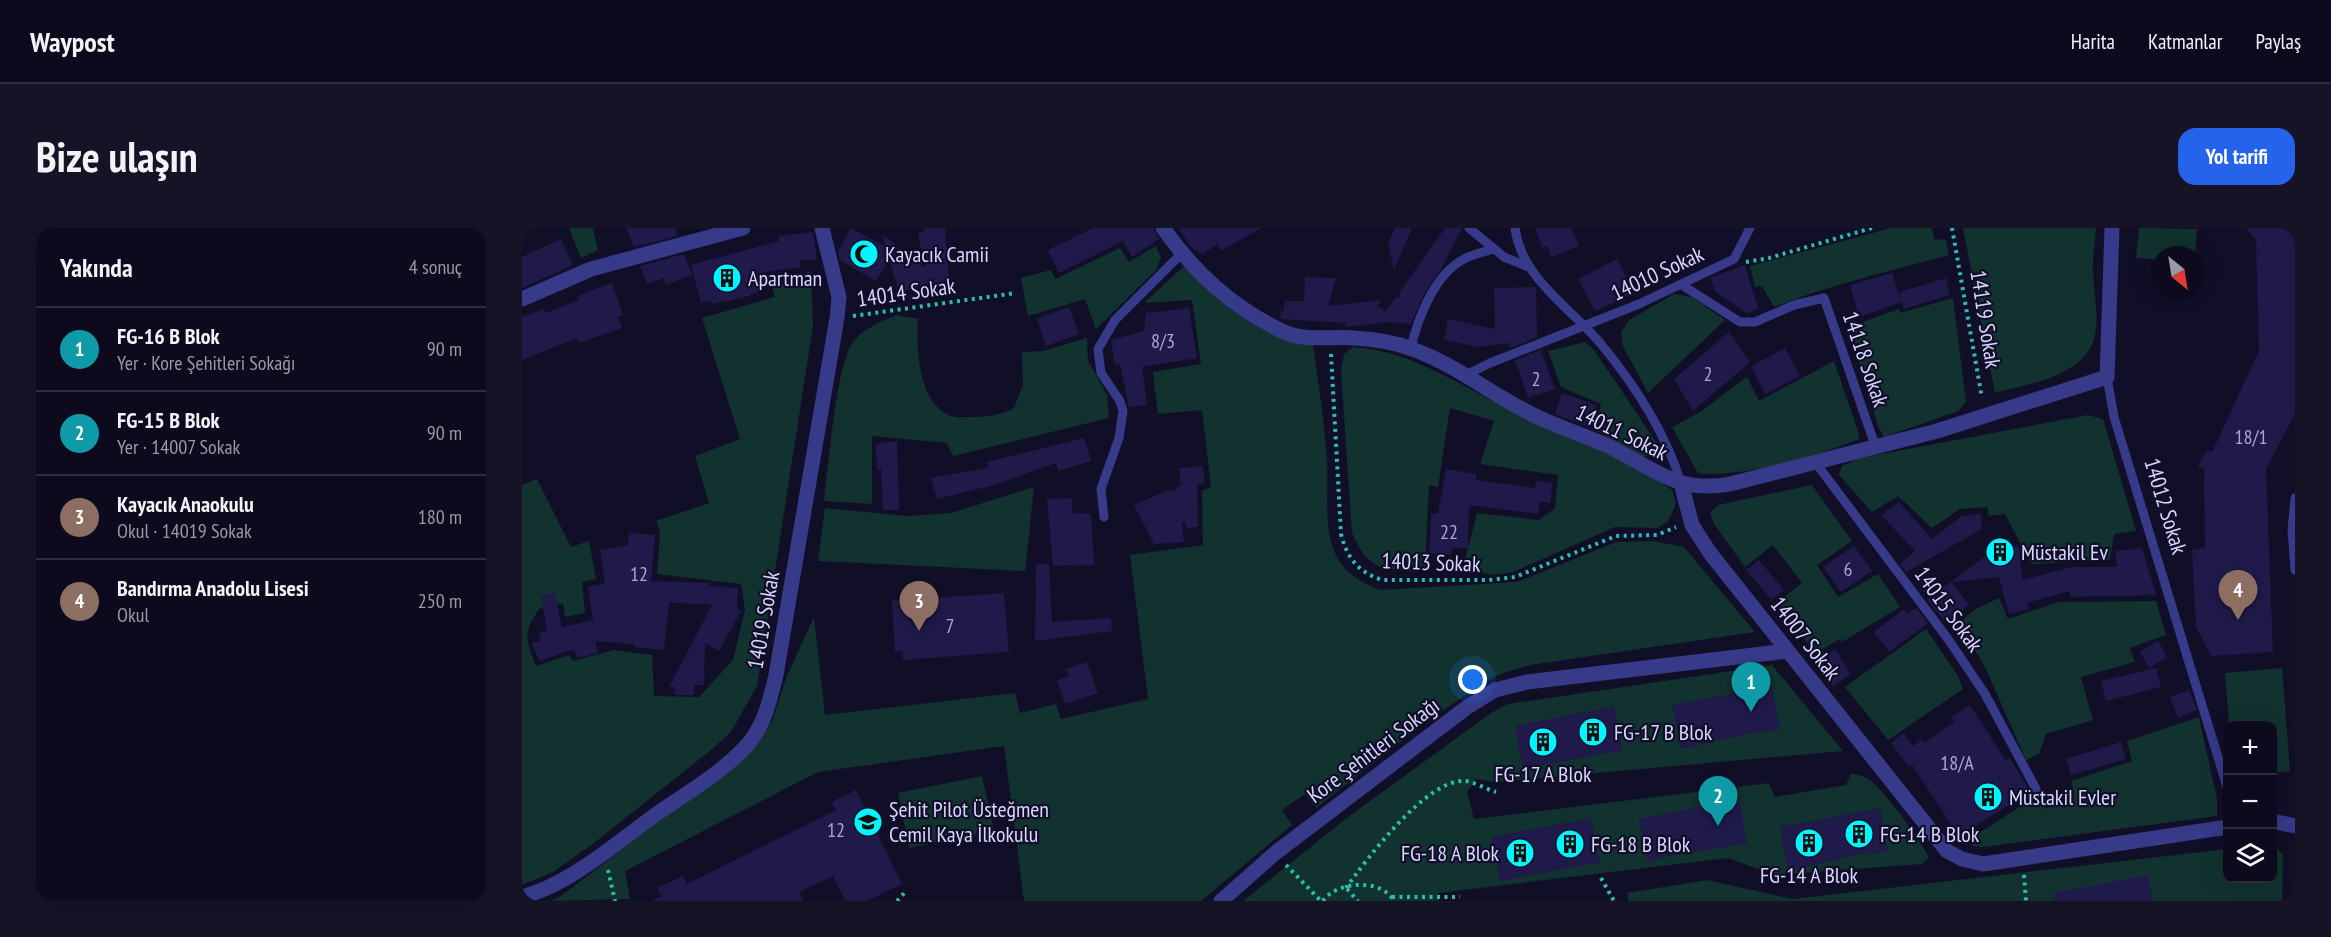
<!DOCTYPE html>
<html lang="tr">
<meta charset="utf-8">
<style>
:root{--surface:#0d0a1e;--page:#161327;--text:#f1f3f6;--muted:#9a9aa4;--line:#2d2b3c;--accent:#2563eb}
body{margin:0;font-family:"PT Sans Narrow",sans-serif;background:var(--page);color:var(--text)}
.controls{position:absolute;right:18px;bottom:18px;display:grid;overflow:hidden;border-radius:12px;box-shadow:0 6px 24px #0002}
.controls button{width:54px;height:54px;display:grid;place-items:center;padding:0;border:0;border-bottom:2px solid var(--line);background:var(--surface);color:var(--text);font:30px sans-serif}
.compass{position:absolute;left:1629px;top:18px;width:54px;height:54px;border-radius:50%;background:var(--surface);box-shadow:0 6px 24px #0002;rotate:150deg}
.you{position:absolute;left:951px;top:452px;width:21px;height:21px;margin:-15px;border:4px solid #fff;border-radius:50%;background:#1a73e8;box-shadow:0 0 0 9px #1a73e833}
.badge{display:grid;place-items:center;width:39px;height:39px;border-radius:50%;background:var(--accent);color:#fff;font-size:20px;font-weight:700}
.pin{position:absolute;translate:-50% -50px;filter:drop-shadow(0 2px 3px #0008)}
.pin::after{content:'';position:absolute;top:32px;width:21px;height:18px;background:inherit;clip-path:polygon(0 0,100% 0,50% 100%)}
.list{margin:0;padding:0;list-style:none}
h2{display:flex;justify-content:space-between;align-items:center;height:78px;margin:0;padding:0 24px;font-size:26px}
h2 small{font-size:20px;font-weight:400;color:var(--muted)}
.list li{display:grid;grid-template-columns:39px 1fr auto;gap:18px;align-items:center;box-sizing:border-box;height:84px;padding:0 24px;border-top:2px solid var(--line)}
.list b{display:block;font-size:22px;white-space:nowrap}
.list p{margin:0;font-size:20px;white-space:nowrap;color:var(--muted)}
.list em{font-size:20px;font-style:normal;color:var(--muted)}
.icon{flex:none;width:33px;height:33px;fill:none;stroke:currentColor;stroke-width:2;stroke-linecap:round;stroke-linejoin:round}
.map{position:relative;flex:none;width:1773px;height:673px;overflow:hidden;border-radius:18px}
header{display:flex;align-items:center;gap:36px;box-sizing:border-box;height:84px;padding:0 30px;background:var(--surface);border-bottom:2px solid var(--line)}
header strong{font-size:28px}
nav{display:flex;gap:33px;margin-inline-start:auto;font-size:21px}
.intro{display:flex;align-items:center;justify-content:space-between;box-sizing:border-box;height:144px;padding:0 36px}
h1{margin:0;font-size:42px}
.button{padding:15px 27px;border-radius:18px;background:var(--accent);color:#fff;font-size:21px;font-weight:700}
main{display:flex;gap:36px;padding:0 36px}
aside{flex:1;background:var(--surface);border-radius:18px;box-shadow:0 6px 24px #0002}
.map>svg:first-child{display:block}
</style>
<header>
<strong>Waypost</strong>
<nav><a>Harita</a><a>Katmanlar</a><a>Paylaş</a></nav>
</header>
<div class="intro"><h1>Bize ulaşın</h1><a class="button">Yol tarifi</a></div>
<main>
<aside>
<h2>Yakında<small>4 sonuç</small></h2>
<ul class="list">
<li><span class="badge" style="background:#0f9aa8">1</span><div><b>FG-16 B Blok</b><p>Yer · Kore Şehitleri Sokağı</p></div><em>90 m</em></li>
<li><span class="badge" style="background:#0f9aa8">2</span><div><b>FG-15 B Blok</b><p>Yer · 14007 Sokak</p></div><em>90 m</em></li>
<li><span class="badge" style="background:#8d6e63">3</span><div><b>Kayacık Anaokulu</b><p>Okul · 14019 Sokak</p></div><em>180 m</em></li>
<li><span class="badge" style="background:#8d6e63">4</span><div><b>Bandırma Anadolu Lisesi</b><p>Okul</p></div><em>250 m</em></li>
</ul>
</aside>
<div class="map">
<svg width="1773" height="673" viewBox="0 0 1773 673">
<rect width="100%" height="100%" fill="#110e28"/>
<path fill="#11322f" d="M47,0H71L76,22L59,30Z
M1369,0H1410L1412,11L1424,12L1427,27C1368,43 1308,57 1252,79L1240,58L1233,59L1228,38Z
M1441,0H1574C1573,15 1570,31 1571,46C1574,88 1586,123 1539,145C1519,155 1495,159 1473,165Z
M1617,0L1675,1L1673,27H1638V32L1614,30Z
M634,18L639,30L634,42L574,101L563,71L506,88L499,50L529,42L533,51L598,20L607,34Z
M662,38C700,76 735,109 791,116C796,155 803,195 805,234C807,264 801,297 813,325C822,345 838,354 858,362L995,354L1094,314L1131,313L1162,319L1233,404L1008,437L981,445L962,454L896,500L794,580L783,566L760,582L770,597L679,673H502L482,518L296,544L103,643L108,671L28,673L39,668L229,523L250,493L265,448L292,389L303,487L493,465L498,485L534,476L539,491L626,471L608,327L681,317L680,263L689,259L680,182L636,186L631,144L679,136L670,72L622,75Z
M289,43L291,98L235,458L209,504L189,522L72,615L31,644L0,657V257L15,251L49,319L67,313L74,351L60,354L63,385L43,389L41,375L17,381C0,406 4,411 14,438L47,427L51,433L92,422L130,427L132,468L177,469L211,432L223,382L219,356L135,346L138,303L134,293L187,275L173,228L218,211L180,90L253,69L249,56Z
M1152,66L1170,69L1203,92L1126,165L1101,118L1099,105L1107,92Z
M1431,70L1444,174L1436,183L1362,209L1356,198L1327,99L1377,81L1378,85Z
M375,87L396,91C394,120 396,181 433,189C438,190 446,189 451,189C465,189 480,187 492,180L501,157L500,124L521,123L565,110L566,133L585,167L587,190L431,228L425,215L350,208V276L302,273C307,236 313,147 329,117C338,102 360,93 375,87Z
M1063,114L1072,122L1134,214L1132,229L1118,228L1073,202L1079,176L1039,159L1026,123Z
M831,119C893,123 944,162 999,187C1051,210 1103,229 1150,262L1154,274L1151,283L1146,293L1136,300L1093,299L991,344L970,347L941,340L955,285L1017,292L1033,280L1036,247L958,236L972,193L928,180L916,259L907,257L903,341C864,344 847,344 830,305L819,143L822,126Z
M1312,133L1336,203L1337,211C1299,227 1215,251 1176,245L1150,199L1178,184L1225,149L1237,173Z
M1566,187L1581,191L1614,303L1592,306L1588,332L1509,336L1483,286L1467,288L1465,279L1438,281L1410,300L1376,268L1350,284L1317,247L1320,238L1338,230Z
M1290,257L1330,313L1295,337L1316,369L1356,346L1378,379L1320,414L1318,411L1294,425L1253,376L1280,355L1251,317L1223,339L1192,296L1188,284L1196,277Z
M512,259L503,343L296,333L303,280L385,288L429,285Z
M1477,370L1486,391L1537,374L1634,373L1644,407L1608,420L1613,434L1559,449L1571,492L1524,506L1517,526L1504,532L1463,439L1437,395L1452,382Z
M1404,401L1436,448L1441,461L1366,512L1323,459Z
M1250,437L1321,523L973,554L954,551L945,564L952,591L1247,555L1253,569L1324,557L1329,546C1336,546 1345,549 1350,554C1366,567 1396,610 1407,629L1400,636L1265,646H1249L1206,630L916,665L917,673H721L826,589L969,485L986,476Z
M1760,440L1768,543L1751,545L1750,497H1707L1703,445Z
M1677,489L1695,571V588L1461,619L1451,618L1446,612L1512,570L1520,567L1524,581L1553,570L1549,553L1610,533L1605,513Z
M460,548L472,603L387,620L376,565Z
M1751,616L1761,627L1760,673H1106L1105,665L1185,652L1271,671L1705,621L1706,650H1750Z"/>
<path fill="#201a4a" d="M104,0H153L155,8L112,19Z
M329,0L364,19L360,6L403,40L396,5L402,4L403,0H423L427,52L377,64L367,31L354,53L318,32L316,23Z
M571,0H631L637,11L610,29L601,13L537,45L526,22Z
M656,0H739L699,23L695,16L681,26L671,21Z
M873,0H890L872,42L866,16Z
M923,0H940L919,41L902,66L889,96L869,94L823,99L824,95L759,91L758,83H762L763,73H782L783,49L814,50L806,78L859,72L856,79L864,83L873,70L878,69L877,65Z
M1013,0H1050L1057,18L1029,29L1025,18L1020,20Z
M1724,0H1773V186L1744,241L1751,424L1689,428L1674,399L1670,322L1683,320L1682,241L1676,238L1685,222L1690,224L1737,123L1734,12Z
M291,4L295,31L278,33L279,39L236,45L241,63L228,66V68L190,76L189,72L179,75L169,37L257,13V8Z
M39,11L51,37L0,60V29Z
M162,26L170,47L144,57L142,50L125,56L118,38Z
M1095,31L1113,65L1073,83L1056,51Z
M1223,37L1236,80L1225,86L1193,63L1188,50Z
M1370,45L1379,72L1377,64L1424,50L1428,67L1382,81L1380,74L1337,89L1328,57Z
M90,55L101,87L96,89L100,100L57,115L55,110L0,132V89L21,81L23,85L57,72L55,68Z
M1014,59L1015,109L989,120L987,115L956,119L922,112L926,91L973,101L972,60Z
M547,79L557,106L524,118L515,91Z
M667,80L675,130L620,139L625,177L607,179L598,136L593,137L589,112L622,103L624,85Z
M1207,104L1228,134L1171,183L1152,151Z
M1263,120L1278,148L1243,166L1229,138Z
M1019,122L1033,161L1006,170L993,132Z
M1040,165L1074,177L1067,199L1033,186Z
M562,210L569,233L536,243L534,235L472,257L415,271L409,250L466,240L465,234Z
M375,213L377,282H361L359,241L355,242L354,216Z
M681,238L683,255L675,256L676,299L664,300L663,294H660L662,314L632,316L612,277L644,263L655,262V259L659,258L657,240Z
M924,241L954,246V252L983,256L1013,260L1014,253L1031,255L1028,275L1018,273L1016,286L947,277L946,320H930L929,327L907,326L909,286H916Z
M550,270V285L569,286L572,337L531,338L525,271Z
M1377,274L1410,311L1440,288L1459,286L1460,301L1384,344L1378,336L1393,323L1359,287Z
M107,305L133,307L129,353L188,355L187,358L216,360L215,380L219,383L197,423L183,415L182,457H172V467H153V459H147L190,377L147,374L142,422L112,419V416L73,413L76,425L56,430L52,421L17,433L10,415L18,413L17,405L25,403L19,368L33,365L40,399L71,392L66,359L83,356L78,322L106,317Z
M1488,310L1489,319L1497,318L1500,352L1550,339H1595L1594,323L1620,320L1634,367L1548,369V363L1505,375L1507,381L1487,386L1477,349L1430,354L1447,377L1424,395L1405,372Z
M1332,318L1350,343L1319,364L1301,339Z
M1237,332L1262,362L1250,372L1224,342Z
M514,336H527L530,394L589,390L590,403L513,413Z
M482,365L487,424L381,432V423L373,424L370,373Z
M1394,380L1406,395L1367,424L1352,404L1381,382L1385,386Z
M1636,413L1645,429L1627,440L1618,424Z
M1313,421L1329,446L1311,458L1295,433Z
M565,434L576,465L543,476L535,452L547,448L544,441Z
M1634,440L1639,459L1584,473L1579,453Z
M1250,458L1258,501L1241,505L1240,503L1159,521L1150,477Z
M1667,462L1675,482L1656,490L1648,469Z
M1448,477L1484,533L1488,530L1508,564L1437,608L1390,537L1387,539L1369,515L1382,505L1391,518L1399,511L1402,515L1432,494L1429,489Z
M1092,478L1101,522L1001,541L993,498Z
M1599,514L1604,531L1549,547L1544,531Z
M334,562L380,656L345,673H323L311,648L277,664L281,673H130L139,668L135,660L161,648L165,656L314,582L310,574Z
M1217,571L1225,615L1143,629L1126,635L1117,591Z
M1358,580L1366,623L1348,627V624L1266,643L1258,599Z
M1069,590L1078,634L978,653L969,609Z
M1626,647L1631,673H1533L1532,665Z"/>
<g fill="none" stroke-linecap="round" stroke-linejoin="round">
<path stroke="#2abfad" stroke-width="4" stroke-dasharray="3 4.5" stroke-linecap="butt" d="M1430,0L1460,170
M1224,34L1247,30L1350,0
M331,88L494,65
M809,126L819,306C825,330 836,344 860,352H967L993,349L1094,308L1135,307L1154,299
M764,637L799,673
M86,642L93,673
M1502,647L1504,673
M1079,650L1092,673
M824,660C844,632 905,550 943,553C952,554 964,561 974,564
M825,661L836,673
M870,669H938
M375,673L385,662
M801,673C814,653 860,650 872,673"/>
<path stroke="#373989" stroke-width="9" d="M947,0L982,29L1009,40
M993,0C999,50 1050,81 1079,116C1112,156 1144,206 1159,255
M1160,57L1218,94H1233L1272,77L1302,70L1353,217
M889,120C896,89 913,45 944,30C952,26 962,24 971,21
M942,148L968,135L1117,76L1212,31L1228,0
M1585,149L1592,189L1706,562
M1293,234L1426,411L1463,466L1514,561
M1773,270L1770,302L1773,342
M582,289L579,261L597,210L601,183L598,173L579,145L576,121L593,92L659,26"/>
<path stroke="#373989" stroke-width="15" d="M641,0C673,45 710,79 760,103C781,114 809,108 832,110C851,111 872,114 890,121C930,135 965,163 1002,182C1028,197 1058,205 1086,218C1130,239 1154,266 1208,256L1415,203L1585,149L1590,0
M1159,255L1170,297L1188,325L1425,623L1440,631L1461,636L1706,599
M1750,593L1773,598
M0,669C50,655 94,615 136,585C166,564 203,543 227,515C243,495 248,472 254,447L315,90L317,69L300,0
M699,673L752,626L944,480L973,462L1005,454L1265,423"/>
<path stroke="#373989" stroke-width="15" d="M0,71L69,41L221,0"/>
</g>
<defs>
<g id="mosque-disc" transform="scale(1.5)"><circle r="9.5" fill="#01f5ff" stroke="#110e28"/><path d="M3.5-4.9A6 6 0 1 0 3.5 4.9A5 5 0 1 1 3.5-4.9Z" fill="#111"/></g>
<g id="building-disc" transform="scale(1.5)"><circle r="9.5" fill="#01f5ff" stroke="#110e28"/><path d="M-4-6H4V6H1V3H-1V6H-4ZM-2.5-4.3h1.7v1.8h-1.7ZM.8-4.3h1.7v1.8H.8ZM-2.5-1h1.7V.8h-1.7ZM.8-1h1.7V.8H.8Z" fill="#111"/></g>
<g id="school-disc" transform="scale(1.5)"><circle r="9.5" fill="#01f5ff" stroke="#110e28"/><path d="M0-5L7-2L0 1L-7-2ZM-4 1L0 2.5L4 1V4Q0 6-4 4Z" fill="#111"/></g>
</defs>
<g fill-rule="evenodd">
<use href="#mosque-disc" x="342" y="26"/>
<use href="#building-disc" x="205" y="50"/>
<use href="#building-disc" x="1478" y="324"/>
<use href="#building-disc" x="1071" y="504"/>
<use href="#building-disc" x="1021" y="514"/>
<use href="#building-disc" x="1466" y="569"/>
<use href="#school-disc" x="346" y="594"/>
<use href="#building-disc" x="1337" y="606"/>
<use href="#building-disc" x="1287" y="615"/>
<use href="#building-disc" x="1048" y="616"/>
<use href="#building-disc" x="998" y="625"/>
</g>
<g text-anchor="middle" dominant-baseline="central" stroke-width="4.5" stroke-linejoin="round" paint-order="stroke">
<g font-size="20" fill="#aaa6d2">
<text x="641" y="113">8/3</text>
<text x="1186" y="146">2</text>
<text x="1014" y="151">2</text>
<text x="1729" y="209">18/1</text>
<text x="927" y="304">22</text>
<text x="1326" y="341">6</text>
<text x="117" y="346">12</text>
<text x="428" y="398">7</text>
<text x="1435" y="535">18/A</text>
<text x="314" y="602">12</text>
</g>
<g font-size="22" fill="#d8d5ff" stroke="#110e28" text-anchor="start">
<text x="363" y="26">Kayacık Camii</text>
<text x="226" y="50">Apartman</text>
<text x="1499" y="324">Müstakil Ev</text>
<text x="1092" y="504">FG-17 B Blok</text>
<text x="1021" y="546" text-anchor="middle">FG-17 A Blok</text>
<text x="1487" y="569">Müstakil Evler</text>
<text x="367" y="581">Şehit Pilot Üsteğmen<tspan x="367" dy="25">Cemil Kaya İlkokulu</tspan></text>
<text x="1358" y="606">FG-14 B Blok</text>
<text x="1069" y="616">FG-18 B Blok</text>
<text x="977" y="625" text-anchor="end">FG-18 A Blok</text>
<text x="1287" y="647" text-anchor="middle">FG-14 A Blok</text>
</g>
<g font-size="22" fill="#d8d5ff" stroke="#110e28">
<text transform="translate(1135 45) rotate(-25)">14010 Sokak</text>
<text transform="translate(384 64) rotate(-8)">14014 Sokak</text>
<text transform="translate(1464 91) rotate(81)">14119 Sokak</text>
<text transform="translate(1344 131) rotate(71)">14118 Sokak</text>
<text transform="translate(1100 204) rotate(26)">14011 Sokak</text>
<text transform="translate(1644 278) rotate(73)">14012 Sokak</text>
<text transform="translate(909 334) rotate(2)">14013 Sokak</text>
<text transform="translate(1427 381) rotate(54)">14015 Sokak</text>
<text transform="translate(241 392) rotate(-80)">14019 Sokak</text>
<text transform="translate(1284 410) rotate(52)">14007 Sokak</text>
<text transform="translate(851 522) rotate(-37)">Kore Şehitleri Sokağı</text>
</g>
</g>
</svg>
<div class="controls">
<button>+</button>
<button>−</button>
<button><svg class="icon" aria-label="layers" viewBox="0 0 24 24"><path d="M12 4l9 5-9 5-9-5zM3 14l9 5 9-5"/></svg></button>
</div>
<svg class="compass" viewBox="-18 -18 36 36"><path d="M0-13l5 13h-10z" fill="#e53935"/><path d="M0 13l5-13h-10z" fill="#9a9aa4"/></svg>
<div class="you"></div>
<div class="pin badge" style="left:1229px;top:484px;background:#0f9aa8">1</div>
<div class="pin badge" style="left:1196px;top:598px;background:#0f9aa8">2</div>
<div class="pin badge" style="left:397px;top:403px;background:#8d6e63">3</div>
<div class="pin badge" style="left:1716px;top:392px;background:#8d6e63">4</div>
</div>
</main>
